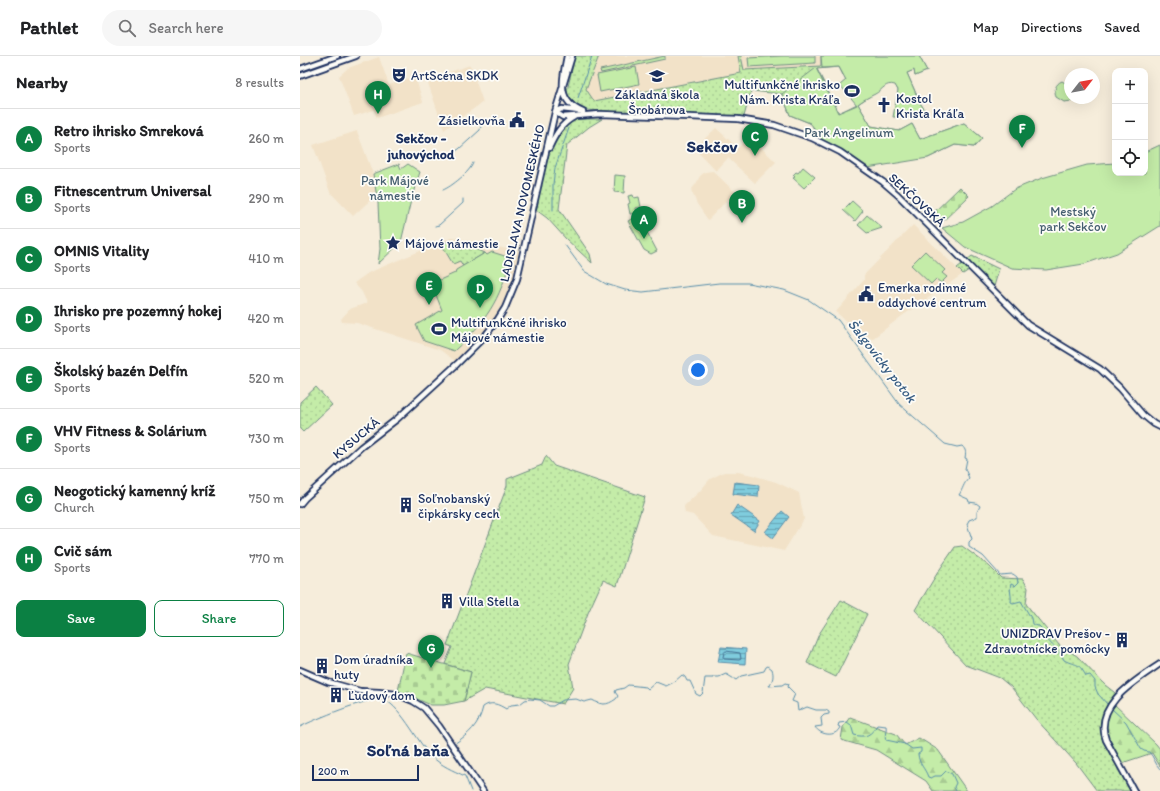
<!DOCTYPE html>
<meta charset="utf-8">
<style>
:root{--surface:#fff;--page:#f6f6f6;--text:#202124;--muted:#757577;--line:#e0e0e0;--accent:#0b8043}
body{margin:0;font-family:Itim,sans-serif;background:var(--page);color:var(--text)}
.controls{position:absolute;right:12px;top:12px;display:grid;overflow:hidden;border-radius:8px;box-shadow:0 4px 16px #0002}
.controls button{width:36px;height:36px;display:grid;place-items:center;padding:0;border:0;border-bottom:1px solid var(--line);background:var(--surface);color:var(--text);font:20px sans-serif}
.compass{position:absolute;left:764px;top:12px;width:36px;height:36px;border-radius:50%;background:var(--surface);box-shadow:0 4px 16px #0002;rotate:59deg}
.scale{position:absolute;left:12px;bottom:10px;width:107px;box-sizing:border-box;padding-left:4px;border:2px solid #1b2f5e;border-top:0;font-size:11px;line-height:14px;white-space:nowrap;color:#1b2f5e;-webkit-text-stroke:3px #fdfcf7;paint-order:stroke}
.you{position:absolute;left:398px;top:314px;width:14px;height:14px;margin:-10px;border:3px solid #fff;border-radius:50%;background:#1a73e8;box-shadow:0 0 0 6px #1a73e833}
.badge{display:grid;place-items:center;width:26px;height:26px;border-radius:50%;background:var(--accent);color:#fff;font-size:13px;font-weight:700}
.pin{position:absolute;translate:-50% -33px;filter:drop-shadow(0 1px 2px #0008)}
.pin::after{content:'';position:absolute;top:21px;width:14px;height:12px;background:inherit;clip-path:polygon(0 0,100% 0,50% 100%)}
.list{margin:0;padding:0;list-style:none}
h2{display:flex;justify-content:space-between;align-items:center;height:52px;margin:0;padding:0 16px;font-size:17px}
h2 small{font-size:13px;font-weight:400;color:var(--muted)}
.list li{display:grid;grid-template-columns:26px 1fr auto;gap:12px;align-items:center;box-sizing:border-box;height:60px;padding:0 16px;border-top:1px solid var(--line)}
.list b{display:block;font-size:15px;white-space:nowrap}
.list p{margin:0;font-size:13px;white-space:nowrap;color:var(--muted)}
.list em{font-size:13px;font-style:normal;color:var(--muted)}
.actions{display:flex;gap:8px;padding:12px 16px}
.actions a{flex:1;padding:9px 0;border:1px solid var(--accent);border-radius:8px;text-align:center;font-size:14px;color:var(--accent)}
.actions .main{background:var(--accent);color:#fff}
.icon{flex:none;width:22px;height:22px;fill:none;stroke:currentColor;stroke-width:2;stroke-linecap:round;stroke-linejoin:round}
.map{position:relative;flex:none;width:860px;height:735px;overflow:hidden}
header{display:flex;align-items:center;gap:24px;box-sizing:border-box;height:56px;padding:0 20px;background:var(--surface);border-bottom:1px solid var(--line)}
header strong{font-size:19px}
nav{display:flex;gap:22px;margin-inline-start:auto;font-size:14px}
.search{width:280px;height:36px;background:var(--page);display:flex;align-items:center;gap:10px;box-sizing:border-box;padding:0 14px;border-radius:22px;color:var(--muted);font-size:15px}
main{display:flex}
aside{flex:1;background:var(--surface)}
.map>svg:first-child{display:block}
</style>
<header>
<strong>Pathlet</strong>
<div class="search"><svg class="icon" aria-label="search" viewBox="0 0 24 24"><circle cx="10" cy="10" r="6"/><path d="M15 15l6 6"/></svg>Search here</div>
<nav><a>Map</a><a>Directions</a><a>Saved</a></nav>
</header>
<main>
<aside>
<h2>Nearby<small>8 results</small></h2>
<ul class="list">
<li><span class="badge">A</span><div><b>Retro ihrisko Smreková</b><p>Sports</p></div><em>260 m</em></li>
<li><span class="badge">B</span><div><b>Fitnescentrum Universal</b><p>Sports</p></div><em>290 m</em></li>
<li><span class="badge">C</span><div><b>OMNIS Vitality</b><p>Sports</p></div><em>410 m</em></li>
<li><span class="badge">D</span><div><b>Ihrisko pre pozemný hokej</b><p>Sports</p></div><em>420 m</em></li>
<li><span class="badge">E</span><div><b>Školský bazén Delfín</b><p>Sports</p></div><em>520 m</em></li>
<li><span class="badge">F</span><div><b>VHV Fitness &amp; Solárium</b><p>Sports</p></div><em>730 m</em></li>
<li><span class="badge">G</span><div><b>Neogotický kamenný kríž</b><p>Church</p></div><em>750 m</em></li>
<li><span class="badge">H</span><div><b>Cvič sám</b><p>Sports</p></div><em>770 m</em></li>
</ul>
<div class="actions"><a class="main">Save</a><a>Share</a></div>
</aside>
<div class="map">
<svg width="860" height="735" viewBox="0 0 860 735">
<defs>
<pattern id="grass-dots" width="8" height="8" patternUnits="userSpaceOnUse"><rect width="8" height="8" fill="#c4eca8"/><path d="M2 2h.1M6 6h.1" fill="none" stroke="#a8cb93" stroke-width="1.8" stroke-linecap="round"/></pattern>
<pattern id="forest-firs" width="22" height="20" patternUnits="userSpaceOnUse"><rect width="22" height="20" fill="#c4eca8"/><path d="M5 1l3.5 6h-7zM16 11l3.5 6h-7z" fill="#a8cb93"/></pattern>
<pattern id="cemetery-stones" width="16" height="16" patternUnits="userSpaceOnUse"><rect width="16" height="16" fill="#c4eca8"/><path d="M2 7V4a2 2 0 0 1 4 0v3zM10 15v-3a2 2 0 0 1 4 0v3z" fill="#a8cb93"/></pattern>
<pattern id="water-rules" width="6" height="5" patternUnits="userSpaceOnUse"><rect width="6" height="5" fill="#7fccdd"/><path d="M0 2.5h6" fill="none" stroke="#67a6b6"/></pattern>
</defs>
<rect width="100%" height="100%" fill="#f6eddb"/>
<filter id="ink" filterUnits="userSpaceOnUse"><feTurbulence type="fractalNoise" baseFrequency=".025" numOctaves="2"/><feDisplacementMap in="SourceGraphic" scale="8" xChannelSelector="R" yChannelSelector="G"/><feConvolveMatrix kernelMatrix="1 2 1 2 8 2 1 2 1" color-interpolation-filters="sRGB"/></filter>
<g filter="url(#ink)">
<path fill="#f2e2c8" d="M299,0H438L441,17L294,45L286,33Z
M441,0H521L522,10L444,14Z
M79,1L89,29L115,20L123,46L77,62L74,54L54,60L39,20L48,12Z
M170,9L183,46L144,74L127,24Z
M416,72L438,92L449,80L476,106L455,127L428,102L416,115L395,93L399,88Z
M57,75L73,118L77,138L53,160L30,136L13,89Z
M413,115L435,136L408,164L397,148L391,134L396,128L400,120L405,116Z
M613,169L663,218L602,260L572,283L549,268L536,256L564,224V219Z
M153,181L196,192L197,191L224,196L217,223L198,263L158,307L140,294L57,267L42,266L41,263L50,253L67,247L62,236L54,227L68,217Z
M424,416H438L452,419L476,426L499,437L504,463L484,495L413,480L393,459L385,457L384,450L400,435L410,423Z"/>
<path fill="url(#grass-dots)" stroke="#708e83" fill-rule="evenodd" d="M275,0H299L286,33L294,45L441,17L438,0H441L444,14L521,10V0H619L627,15L615,20L614,14L607,17L620,47L627,57L610,63L611,61L593,24L558,48L571,70L599,75L612,68L620,83L664,67L682,82L674,91L655,89L628,102L513,82L514,74L512,68L490,59L482,38L451,35L443,64L322,59C305,49 269,64 267,35ZM539,11L557,48L539,57L517,13Z
M272,63H302L289,71L267,89L259,153L290,198L292,207L266,183L247,162L232,151L242,108L246,107L252,89L260,74Z
M149,185L172,191L185,197L163,210L160,205L153,208L141,188Z
M672,200L699,213L693,234L672,212L663,218L657,212Z
M16,331L32,349L3,376L0,373V346Z
M246,400L254,410L345,441L317,530L303,524L288,557L269,608L273,632L263,648L185,633L164,645L171,616L145,608L152,591L147,589L207,430V423L242,409Z
M662,490L689,510L701,522L723,523L728,532L726,548L759,589L777,600L805,629L819,640L809,654L811,689L822,707L835,735H797L776,707L736,663L712,632L700,622L666,609L615,554L638,516L655,491Z
M541,544L567,558L536,621L507,607L519,578Z"/>
<path fill="url(#forest-firs)" stroke="#708e83" d="M814,648L856,688L860,693V710L852,697L822,707L811,689L804,673L809,654Z
M550,661L596,678L605,689L619,682L638,694L667,735H633L626,725L576,694L541,684L543,671Z"/>
<path fill="url(#cemetery-stones)" stroke="#708e83" d="M660,131L669,140L639,169L630,160Z
M106,597L171,616L164,645L144,649H131L98,635Z"/>
<path fill="#c4eca8" stroke="#708e83" d="M365,0V3L301,17L300,14Z
M482,0H515V7L449,11L448,2Z
M521,0H619L627,15L615,20L614,14L607,17L620,47L627,57L610,63V61H593L598,34L595,29C585,26 583,34 575,38C569,41 563,44 558,48L571,70L599,75L612,68L620,83L664,67L682,82L674,91L655,89L628,102L567,112L512,82L515,75L514,72L510,67L490,59L482,38L516,12L538,57L557,49L540,29L546,24L539,11L522,12Z
M336,11L339,28L300,36L297,19Z
M762,25L767,28L770,26V42H773L772,45L764,46L756,41C754,34 755,28 762,25Z
M860,89V170L817,197L784,208L746,214L712,212L665,191L642,172L663,166L692,150L715,133L742,122L787,109L815,107V117H845V96Z
M99,108L101,113L108,108L120,116L112,140L101,186L78,208L80,193L78,147L73,118Z
M503,111L515,121L504,132L493,122L495,121L493,119L496,116L498,117Z
M315,119L325,120L324,137L314,136Z
M333,139L334,142L339,141L341,151L336,152L337,157L330,158L328,148L330,147L328,140Z
M552,145L563,155L555,165L543,154Z
M338,159L357,195L351,198L344,194L328,165Z
M567,159L582,172L567,177L558,169Z
M625,195L645,214L642,217L647,221L641,227L636,223L631,228L611,209Z
M192,196L211,202C199,246 187,264 154,295L124,285L116,269L142,254L134,234V232H133L131,228L155,217L156,214L185,197L187,199Z"/>
<path fill="url(#water-rules)" stroke="#578daa" d="M435,426L459,429L458,441L433,438Z
M437,449L460,465L454,475L431,459Z
M482,455L489,461L473,482L465,476Z
M421,591L446,593L445,608L418,606Z"/>
<g fill="none" stroke-linecap="round" stroke-linejoin="round">
<path stroke="#436e91" stroke-width="1" d="M426,595L440,597L441,603L439,604L424,603L423,601L424,597Z"/>
<path stroke="#578daa" stroke-width="1" d="M278,42L292,0
M151,98L159,93L180,74L181,70
M143,134C151,131 171,115 173,107
M253,154V128L255,112L269,72
M135,170L139,169L163,147V143
M265,189L284,215L306,228L325,234L343,236L419,227H448L484,234L509,244L538,264L599,348L645,388L657,391L662,390C666,394 666,396 665,402L667,403L665,413L669,422C663,428 663,433 659,439L668,443L669,446L676,447L680,450L677,456V461L669,464L667,468L672,483L669,486V491L683,500L700,519L713,518L717,521L718,527L715,530L711,528C709,534 712,540 711,546L713,547L721,545L731,562L732,568C733,569 738,570 739,570C743,573 744,578 746,581C751,590 760,594 764,604C777,611 777,604 786,620L790,619L795,625V631L798,638L808,649
M812,653L826,666L841,693L844,695L849,696C854,701 855,708 860,713
M0,671C15,663 67,642 81,643C98,645 118,687 131,700C142,710 152,714 165,720L171,735
M154,688C169,678 179,669 183,651C191,645 198,648 206,653L211,649L220,648L225,644L230,643L240,644L249,650H253L263,644L276,643L284,646L292,644C302,649 306,650 316,643L318,640L315,636L316,634L324,632L328,629L346,631L348,633L356,626L366,630L374,626L382,619L385,621L387,625H390L396,638L400,640L403,637L405,622H413V621H419L426,618L436,624L441,620L464,615L466,611L468,610L472,613C474,620 473,624 469,630L482,629L485,627L489,628L488,631L495,638L492,645L497,647L498,655L507,651L516,654H526L529,656V658L524,659L521,662L522,670L515,671C520,679 536,682 540,671L538,670L539,667L547,666L551,669L554,679C566,682 571,679 577,669L586,670C587,675 584,679 586,684L605,688L612,693L621,692V696L618,698C619,709 625,712 628,721L631,722L635,720H641L646,715L652,718L656,727L654,731L656,735
M130,699L141,695L151,689"/>
<path stroke="#7fccdd" stroke-width="3.5" d="M535,72L539,73"/>
<g stroke="#1b2f5e" stroke-width="8">
<path id="tertiary" d="M267,0C262,24 256,45 283,56
M0,13L37,0
M0,20L56,0
M255,56L263,61L300,58L389,61L438,63L474,69L512,82L540,96L583,126L598,139L728,269L800,313L820,332L843,359L854,368L860,371
M255,56L262,53L279,55
M249,92C255,79 261,68 274,61
M0,448L5,442L61,391L97,363L157,308L185,280L198,263L205,252L217,223L255,56L272,0
M0,614L28,626L60,635L79,636L96,638L113,645L124,652L139,670L183,735
M834,735L806,684C793,649 835,625 860,608"/>
</g>
<use href="#tertiary" stroke="#fdfcf7" stroke-width="4.5"/>
</g>
</g>
<defs>
<g id="theatre-bare" transform="scale(1.2)"><path d="M-5-5.5Q0-4 5-5.5V0Q5 5 0 6Q-5 5-5 0ZM-3.3-2.5H-1v1.5H-3.3ZM1-2.5H3.3v1.5H1ZM-2.8 1Q0 5.5 2.8 1Z" fill="#1b2f5e" stroke="#fdfcf7" stroke-width="2.5" paint-order="stroke"/></g>
<g id="school-bare" transform="scale(1.2)"><path d="M0-5L7-2L0 1L-7-2ZM-4 1L0 2.5L4 1V4Q0 6-4 4Z" fill="#1b2f5e" stroke="#fdfcf7" stroke-width="2.5" paint-order="stroke"/></g>
<g id="stadium-bare" transform="scale(1.2)"><path d="M0-5a6.5 5 0 1 0 0 10a6.5 5 0 1 0 0-10ZM-3.5-1.8h7v3.6h-7Z" fill="#1b2f5e" stroke="#fdfcf7" stroke-width="2.5" paint-order="stroke"/></g>
<g id="church-bare" transform="scale(1.2)"><path d="M-1.2-6h2.4v3.5h3.3v2.4h-3.3V6h-2.4V-.1h-3.3v-2.4h3.3Z" fill="#1b2f5e" stroke="#fdfcf7" stroke-width="2.5" paint-order="stroke"/></g>
<g id="civic-bare" transform="scale(1.2)"><path d="M-.6-6.5H3V-4.5H.6V-3L4-1V1h2V6H-6V1h2V-1L-.6-3ZM-1.2 2.5V6h2.4V2.5Z" fill="#1b2f5e" stroke="#fdfcf7" stroke-width="2.5" paint-order="stroke"/></g>
<g id="sight-bare" transform="scale(1.2)"><path d="M0-6L1.8-2.2L6-1.7L2.9 1.2L3.7 5.4L0 3.3L-3.7 5.4L-2.9 1.2L-6-1.7L-1.8-2.2Z" fill="#1b2f5e" stroke="#fdfcf7" stroke-width="2.5" paint-order="stroke"/></g>
<g id="building-bare" transform="scale(1.2)"><path d="M-4-6H4V6H1V3H-1V6H-4ZM-2.5-4.3h1.7v1.8h-1.7ZM.8-4.3h1.7v1.8H.8ZM-2.5-1h1.7V.8h-1.7ZM.8-1h1.7V.8H.8Z" fill="#1b2f5e" stroke="#fdfcf7" stroke-width="2.5" paint-order="stroke"/></g>
</defs>
<g fill-rule="evenodd">
<use href="#theatre-bare" x="99" y="19"/>
<use href="#school-bare" x="357" y="20"/>
<use href="#stadium-bare" x="552" y="35"/>
<use href="#church-bare" x="584" y="49"/>
<use href="#civic-bare" x="217" y="64"/>
<use href="#sight-bare" x="93" y="187"/>
<use href="#civic-bare" x="566" y="238"/>
<use href="#stadium-bare" x="139" y="273"/>
<use href="#building-bare" x="106" y="449"/>
<use href="#building-bare" x="147" y="545"/>
<use href="#building-bare" x="822" y="584"/>
<use href="#building-bare" x="22" y="610"/>
<use href="#building-bare" x="36" y="639"/>
</g>
<g text-anchor="middle" dominant-baseline="central" stroke-width="3.5" stroke-linejoin="round" paint-order="stroke">
<g font-size="13" fill="#1b2f5e" stroke="#fdfcf7" text-anchor="start">
<text x="111" y="19">ArtScéna SKDK</text>
<text x="540" y="28" text-anchor="end">Multifunkčné ihrisko<tspan x="540" dy="15">Nám. Krista Kráľa</tspan></text>
<text x="357" y="38" text-anchor="middle">Základná škola<tspan x="357" dy="15">Šrobárova</tspan></text>
<text x="596" y="42">Kostol<tspan x="596" dy="15">Krista Kráľa</tspan></text>
<text x="205" y="64" text-anchor="end">Zásielkovňa</text>
<text x="105" y="187">Májové námestie</text>
<text x="578" y="231">Emerka rodinné<tspan x="578" dy="15">oddychové centrum</tspan></text>
<text x="151" y="266">Multifunkčné ihrisko<tspan x="151" dy="15">Májové námestie</tspan></text>
<text x="118" y="442">Soľnobanský<tspan x="118" dy="15">čipkársky cech</tspan></text>
<text x="159" y="545">Villa Stella</text>
<text x="810" y="577" text-anchor="end">UNIZDRAV Prešov -<tspan x="810" dy="15">Zdravotnícke pomôcky</tspan></text>
<text x="34" y="603">Dom úradníka<tspan x="34" dy="15">huty</tspan></text>
<text x="48" y="639">Ľudový dom</text>
</g>
<g font-size="13" fill="#455e70" stroke="#fdfcf7">
<text x="549" y="76">Park Angelinum</text>
<text x="95" y="124">Park Májové<tspan x="95" dy="15">námestie</tspan></text>
<text x="773" y="155">Mestský<tspan x="773" dy="15">park Sekčov</tspan></text>
</g>
<g font-size="13" fill="#1b2f5e" stroke="#fdfcf7">
<text transform="translate(617 144) rotate(43)">SEKČOVSKÁ</text>
<text transform="translate(222 147) rotate(-77)">LADISLAVA NOVOMESKÉHO</text>
<text transform="translate(56 382) rotate(-40)">KYSUCKÁ</text>
</g>
<g font-size="14" font-weight="bold" fill="#1b2f5e" stroke="#fdfcf7">
<text x="121" y="82">Sekčov -<tspan x="121" dy="16">juhovýchod</tspan></text>
</g>
<g font-size="14" font-style="italic" fill="#395e84" stroke="#fdfcf7">
<text transform="translate(582 305) rotate(52)">Šalgovícky potok</text>
</g>
<g font-size="17" font-weight="bold" fill="#1b2f5e" stroke="#fdfcf7">
<text x="412" y="90">Sekčov</text>
<text x="108" y="694">Soľná baňa</text>
</g>
</g>
</svg>
<div class="controls">
<button>+</button>
<button>−</button>
<button><svg class="icon" aria-label="locate" viewBox="0 0 24 24"><circle cx="12" cy="12" r="6"/><path d="M12 2v4M12 18v4M2 12h4M18 12h4"/></svg></button>
</div>
<svg class="compass" viewBox="-18 -18 36 36"><path d="M0-13l5 13h-10z" fill="#e53935"/><path d="M0 13l5-13h-10z" fill="#757577"/></svg>
<div class="scale">200 m</div>
<div class="you"></div>
<div class="pin badge" style="left:344px;top:183px">A</div>
<div class="pin badge" style="left:442px;top:167px">B</div>
<div class="pin badge" style="left:455px;top:100px">C</div>
<div class="pin badge" style="left:180px;top:252px">D</div>
<div class="pin badge" style="left:129px;top:249px">E</div>
<div class="pin badge" style="left:722px;top:92px">F</div>
<div class="pin badge" style="left:131px;top:612px">G</div>
<div class="pin badge" style="left:78px;top:58px">H</div>
</div>
</main>
